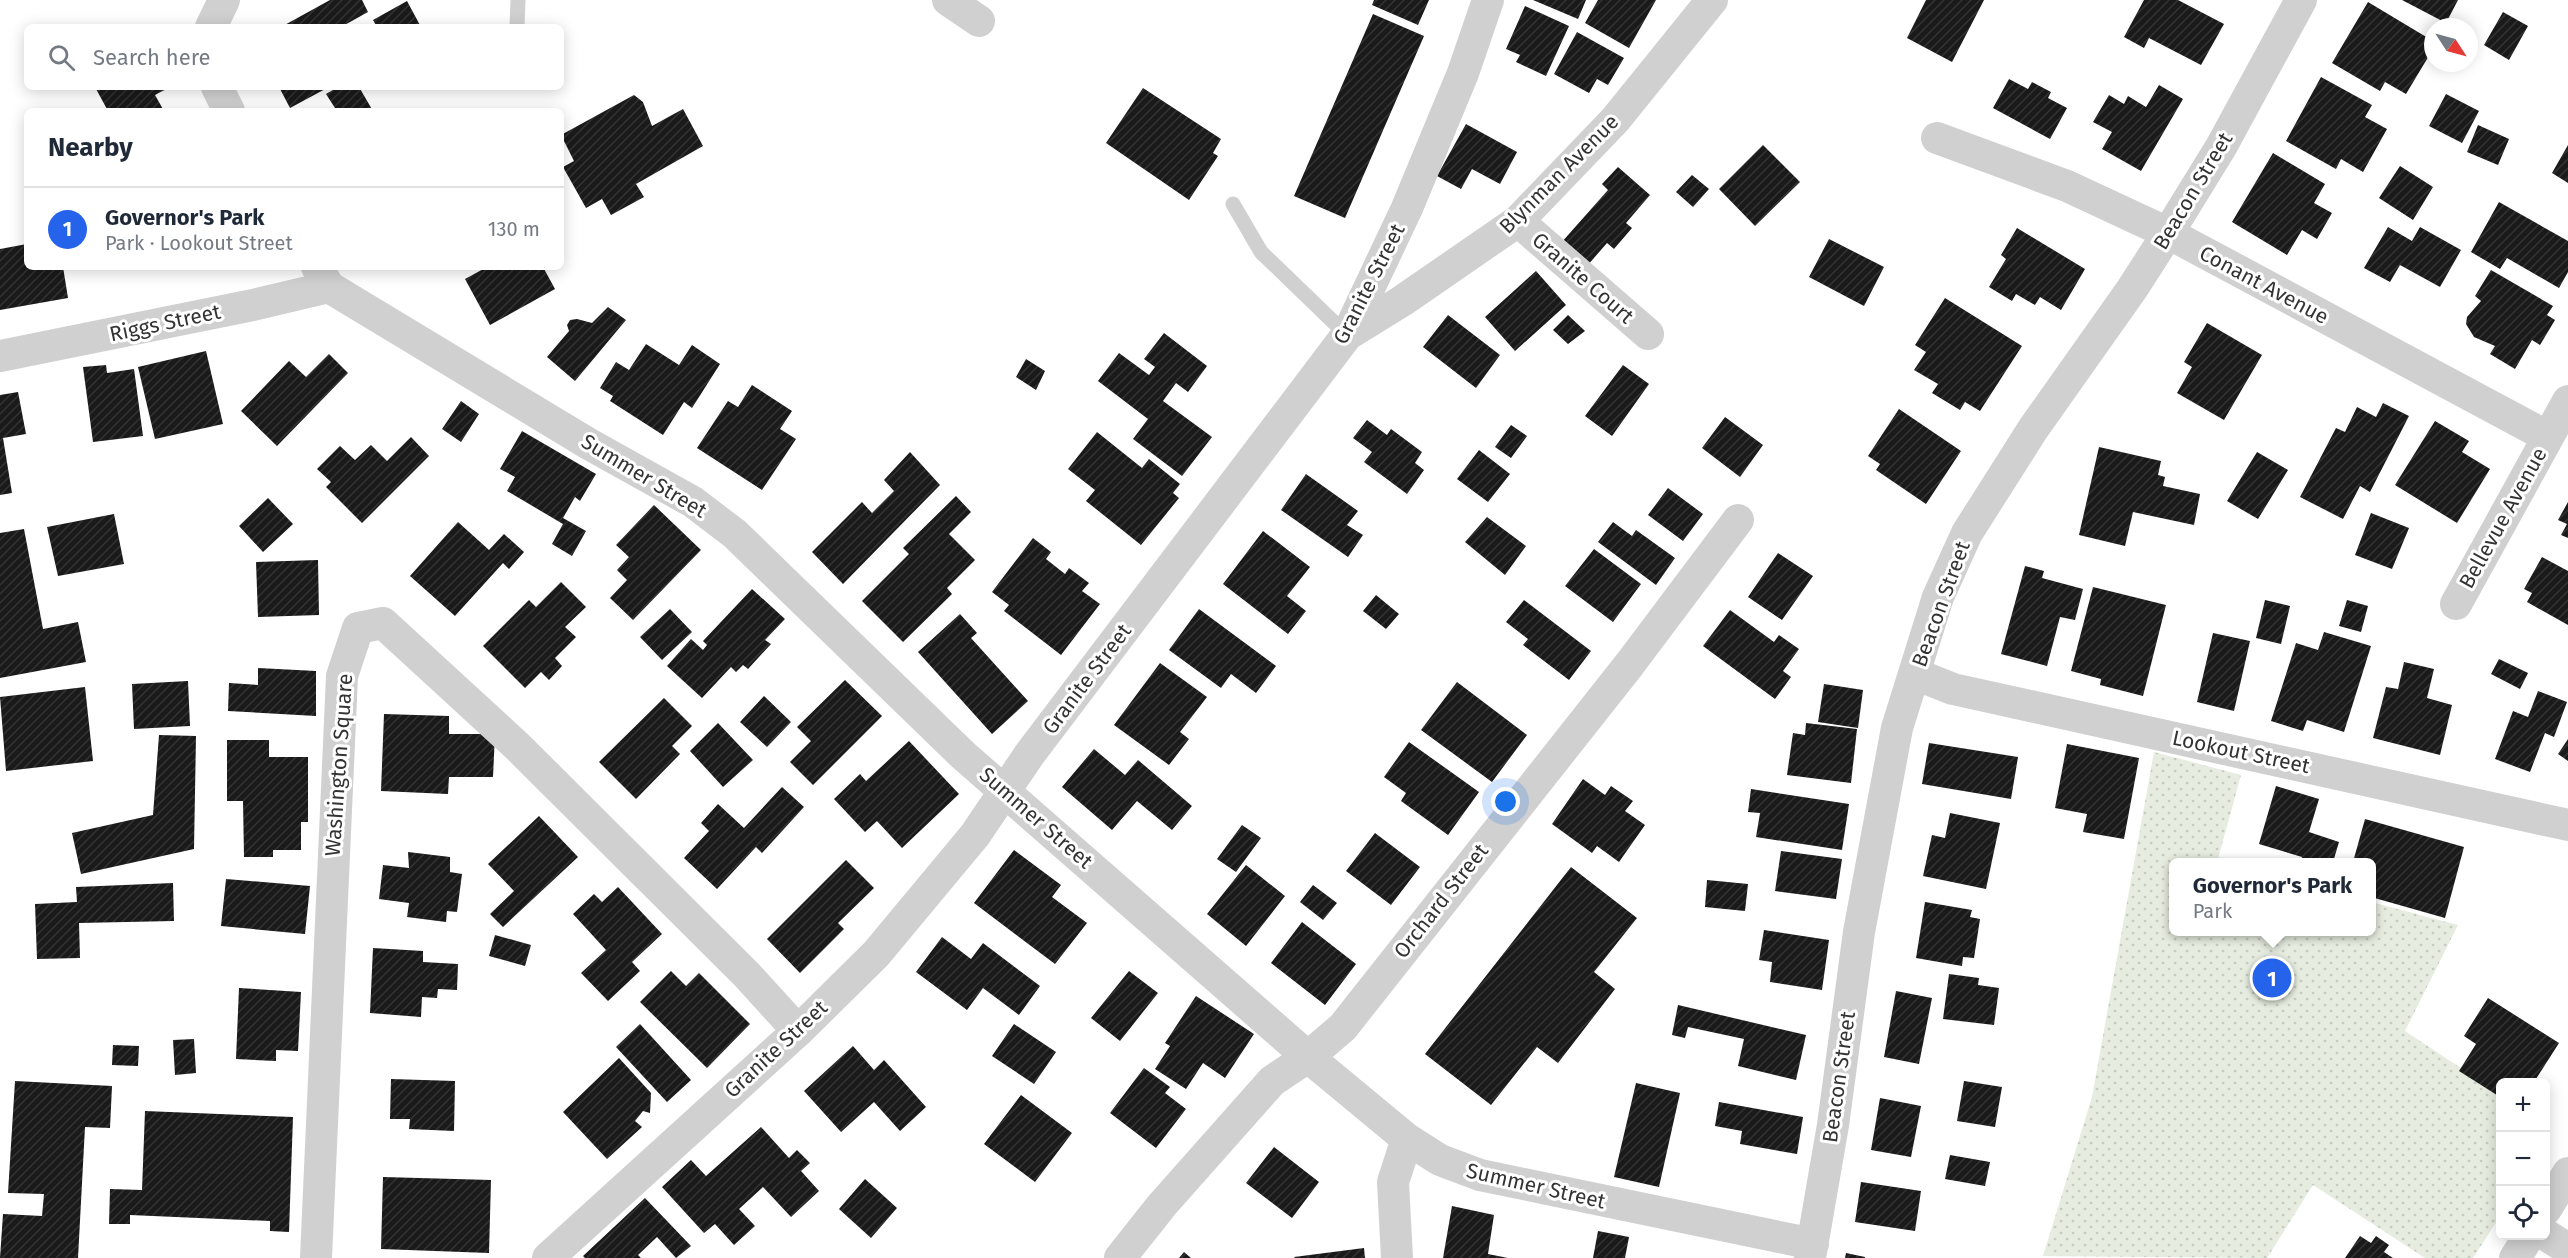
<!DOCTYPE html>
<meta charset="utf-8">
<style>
:root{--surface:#fff;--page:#f2f2f3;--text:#1f2937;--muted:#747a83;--line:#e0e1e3;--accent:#2563eb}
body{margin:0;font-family:"Fira Sans",sans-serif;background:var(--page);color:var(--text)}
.controls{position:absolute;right:18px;bottom:18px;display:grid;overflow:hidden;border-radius:9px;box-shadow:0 3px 15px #0003}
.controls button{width:54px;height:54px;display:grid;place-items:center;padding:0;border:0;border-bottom:2px solid var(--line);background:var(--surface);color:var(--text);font:30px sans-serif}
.compass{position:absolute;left:2424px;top:18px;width:54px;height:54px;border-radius:50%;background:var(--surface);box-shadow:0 3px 15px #0003;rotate:126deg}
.you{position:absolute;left:1506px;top:802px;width:21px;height:21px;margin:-15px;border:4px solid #fff;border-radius:50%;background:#1a73e8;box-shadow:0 0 0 9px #1a73e833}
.badge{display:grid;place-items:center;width:39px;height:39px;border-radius:50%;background:var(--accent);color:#fff;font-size:20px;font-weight:700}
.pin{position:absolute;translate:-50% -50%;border:3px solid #fff;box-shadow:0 2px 6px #0006}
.popup{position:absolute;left:2169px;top:858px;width:207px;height:78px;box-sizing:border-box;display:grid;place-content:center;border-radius:9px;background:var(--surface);filter:drop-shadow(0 2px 4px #0005);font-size:20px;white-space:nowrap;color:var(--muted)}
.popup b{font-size:22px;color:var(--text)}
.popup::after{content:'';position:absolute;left:50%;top:100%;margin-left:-12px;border:12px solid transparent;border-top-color:var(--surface)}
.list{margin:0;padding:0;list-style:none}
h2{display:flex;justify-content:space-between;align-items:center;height:78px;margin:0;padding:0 24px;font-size:26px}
h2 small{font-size:20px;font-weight:400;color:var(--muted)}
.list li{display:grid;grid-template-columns:39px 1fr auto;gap:18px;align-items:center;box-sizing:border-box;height:84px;padding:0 24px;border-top:2px solid var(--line)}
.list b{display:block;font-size:22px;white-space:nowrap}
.list p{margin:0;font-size:20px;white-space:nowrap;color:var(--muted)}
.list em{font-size:20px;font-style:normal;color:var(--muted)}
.icon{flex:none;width:33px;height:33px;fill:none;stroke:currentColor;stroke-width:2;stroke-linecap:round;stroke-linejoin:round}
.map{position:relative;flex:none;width:2568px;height:1258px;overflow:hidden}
.search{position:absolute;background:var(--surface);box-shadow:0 3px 15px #0003;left:24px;top:24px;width:540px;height:66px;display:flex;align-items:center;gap:15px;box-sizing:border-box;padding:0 21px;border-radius:9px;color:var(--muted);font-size:22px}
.panel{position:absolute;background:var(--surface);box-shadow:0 3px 15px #0003;left:24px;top:108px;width:540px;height:162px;border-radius:9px}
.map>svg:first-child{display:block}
</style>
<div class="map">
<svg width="2568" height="1258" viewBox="0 0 2568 1258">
<defs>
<pattern id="grass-dots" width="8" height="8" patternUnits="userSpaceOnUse" patternTransform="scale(1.5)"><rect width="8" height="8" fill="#e6ecdf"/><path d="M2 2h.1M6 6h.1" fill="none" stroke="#c6cbc0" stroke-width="1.8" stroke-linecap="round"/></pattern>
<pattern id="building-hatch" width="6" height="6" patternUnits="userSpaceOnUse" patternTransform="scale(1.5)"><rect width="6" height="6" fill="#1a1a1a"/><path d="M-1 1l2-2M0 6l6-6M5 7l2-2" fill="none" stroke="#333"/></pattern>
</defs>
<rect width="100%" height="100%" fill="#fff"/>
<path fill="url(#grass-dots)" d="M2154,752L2241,775L2218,859L2229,862H2173V932H2371V902L2458,925L2405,1031L2500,1094V1216L2473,1258H2425L2313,1185L2267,1258L2043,1256L2092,1097Z"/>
<path fill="url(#building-hatch)" d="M330,0H362L368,12L341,27H281Z
M1374,0H1429L1418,25L1372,5Z
M1533,0H1586L1578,19Z
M1598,0H1656L1629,48L1585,23Z
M1926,0H1984L1952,62L1907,38Z
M2144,0H2178L2224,24L2201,65L2149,38L2144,48L2124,37Z
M2402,0H2458L2446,23Z
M407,1L421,27H377L373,20Z
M2368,2L2433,41V49L2406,94L2385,82L2380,91L2332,63Z
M1525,6L1569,26L1546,76L1516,62L1520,55L1506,49Z
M2503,12L2528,26L2509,60L2484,45Z
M1373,14L1424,36L1345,218L1294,196Z
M1577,32L1624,58L1608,85L1597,79L1589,93L1554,74Z
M2321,77L2372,105L2365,117L2387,129L2363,172L2341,159L2336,169L2286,141Z
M2009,79L2028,89L2032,82L2051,92L2048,98L2067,108L2050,139L1993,108Z
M2159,85L2183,99L2141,171L2102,149L2112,132L2093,122L2109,95L2124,104L2128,96L2146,107Z
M95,87H170L155,95L164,111H108Z
M279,87H329L290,108Z
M338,87H359L373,111H329L335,108L326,94Z
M1143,88L1221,139L1213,153L1218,156L1189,200L1106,143Z
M2446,94L2479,111L2462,143L2429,126Z
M634,95L643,102L652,126L683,109L703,146L636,184L644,197L611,215L602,199L586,208L563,167L574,161L561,135Z
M1466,124L1517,152L1500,184L1472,169L1461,189L1437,176Z
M2478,125L2509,139L2498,165L2467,152Z
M1763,145L1800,182L1755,226L1719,189Z
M2568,145V183L2552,173Z
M2273,153L2325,184L2314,203L2332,213L2317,239L2302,230L2287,255L2232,222Z
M2400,166L2433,187L2413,220L2379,198Z
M1618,167L1650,195L1626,223L1632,228L1614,249L1607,243L1587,266L1561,243L1608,190L1602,184Z
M1692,175L1709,189L1693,207L1676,192Z
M2499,202L2568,241V272L2559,288L2507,258L2500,269L2471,252Z
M2388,227L2412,241L2420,227L2461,250L2440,287L2400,265L2390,282L2364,268Z
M2017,228L2085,269L2061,310L2040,297L2035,305L2016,294L2012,301L1989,287L2006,259L2001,255Z
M1829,239L1884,267L1864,306L1809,277Z
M27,244V267H63L68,298L0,310V249Z
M487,267H543L555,289L490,325L465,279Z
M2491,270L2553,306L2547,315L2555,320L2540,345L2532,340L2515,369L2490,354L2495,346L2474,337L2466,324L2467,317L2481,301L2475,296Z
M1536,271L1566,305L1515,351L1485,317Z
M1945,298L2022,346L1980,411L1965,402L1960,410L1932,393L1938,384L1914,370L1926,352L1915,345Z
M608,307L626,320L575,381L547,357L569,331L567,325L570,320L577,319L592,323Z
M1448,315L1500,355L1476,388L1423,347Z
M1568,315L1585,331L1568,344L1553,330Z
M2207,323L2262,355L2224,420L2177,393L2192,367L2184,362Z
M1164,333L1207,366L1188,392L1176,383L1163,401L1212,437L1182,476L1133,439L1148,419L1098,381L1119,353L1149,375L1155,367L1144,359Z
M646,344L679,365L692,345L720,364L692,408L684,402L663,435L610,401L613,396L600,388L616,362L629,370Z
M206,351L223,424L155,439L138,367Z
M329,354L348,373L277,446L241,411L289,361L306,377Z
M1026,359L1045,371L1036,390L1016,377Z
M106,365L107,373L134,369L143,436L93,442L83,367Z
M1623,365L1649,384L1612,436L1585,416Z
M752,385L792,411L780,429L796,439L762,490L697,448L728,401L738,407Z
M18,392L26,434L3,438L12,493L0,495V395Z
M461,401L479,414L461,442L442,429Z
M2383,403L2409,416L2370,492L2360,486L2343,519L2300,497L2336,428L2345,432L2357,407L2376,417Z
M1899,409L1961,451L1926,504L1876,470L1880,464L1868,456Z
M1725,417L1763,445L1740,477L1702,448Z
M1367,420L1387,435L1391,429L1422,452L1415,463L1424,470L1407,494L1364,462L1372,452L1353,438Z
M2435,421L2469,441L2462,452L2490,469L2457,523L2395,485Z
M1511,425L1527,436L1511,458L1495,447Z
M522,431L596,474L580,501L575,497L563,518L586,531L572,556L552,544L563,524L507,491L515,477L500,469Z
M1097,432L1142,468L1149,459L1180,484L1173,493L1179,498L1141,545L1086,501L1095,490L1068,469Z
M411,437L429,456L362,523L326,487L331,482L317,469L340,446L355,460L371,445L387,461Z
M2099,447L2161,461L2158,475L2165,477L2163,486L2200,494L2194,525L2133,512L2125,546L2079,535Z
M1479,450L1510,474L1488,502L1457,479Z
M910,452L940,485L843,584L812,552L862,502L872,513L894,491L884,480Z
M2257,452L2288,470L2258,519L2227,501Z
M1306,474L1358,511L1347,525L1363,535L1348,557L1281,510Z
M1668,488L1703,514L1683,541L1648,515Z
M956,496L971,512L949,534L975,560L947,588L952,594L903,642L862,601L909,554L903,548Z
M268,498L293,524L263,552L239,526Z
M2568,502V538L2561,535L2567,524L2558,520Z
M654,505L701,550L633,620L610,598L627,580L617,570L629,557L616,545Z
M2371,513L2409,528L2392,569L2355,555Z
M114,514L124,564L58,576L47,527Z
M1487,517L1526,546L1505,575L1465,542Z
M458,522L489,550L504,534L524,552L509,569L503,563L455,616L410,576Z
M1613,522L1632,536L1636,530L1675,558L1656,585L1598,542Z
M24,529L43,629L78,622L86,662L0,678V533Z
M1263,531L1310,567L1287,596L1306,611L1288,634L1223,584Z
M1033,538L1051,552L1046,559L1065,574L1069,568L1089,583L1082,591L1100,604L1061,655L1004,611L1009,605L992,592Z
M1594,549L1641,584L1613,622L1565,586Z
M1778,553L1813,576L1782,620L1748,597Z
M2542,557L2568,571V625L2527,602L2532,593L2524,589Z
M318,560L319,615L258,617L256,562Z
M2025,566L2044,571L2042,578L2083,589L2075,620L2060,617L2047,666L2001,654Z
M561,582L586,607L565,627L576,637L555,658L562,666L549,680L541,672L525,688L483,646L529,600L536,607Z
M2093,587L2166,605L2143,696L2100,685L2101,679L2071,671Z
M752,589L785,619L765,640L771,644L748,669L743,665L736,672L731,667L702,698L667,666L691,639L703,650L707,645L703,641Z
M1376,595L1399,614L1386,629L1363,611Z
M1524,600L1591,651L1569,680L1523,645L1528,639L1506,622Z
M2265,600L2290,606L2281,644L2256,638Z
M2347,600L2368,606L2361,632L2339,626Z
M670,609L692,632L662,660L640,637Z
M1199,609L1276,666L1256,693L1231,674L1221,688L1169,650Z
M1730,610L1774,642L1779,635L1799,649L1783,671L1791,677L1775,699L1703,646Z
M960,614L977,633L971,638L1028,701L992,734L918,652Z
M2324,632L2371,646L2344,732L2307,720L2303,731L2271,721L2296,643L2318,650Z
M2213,633L2250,641L2234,711L2197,702Z
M2499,659L2528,673L2520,689L2491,674Z
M2404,662L2434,669L2427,698L2452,705L2440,755L2373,738L2386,687L2398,689Z
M1160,663L1207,697L1180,732L1189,739L1169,765L1114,725Z
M258,668L316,671V716L228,711L229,683L258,685Z
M845,680L882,716L813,785L790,762L811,741L797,727Z
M188,681L190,726L134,729L132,684Z
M1457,682L1527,735L1492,782L1421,730Z
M1824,684L1863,690L1858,728L1818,722Z
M85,687L93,761L6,771L0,697Z
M2538,691L2567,702L2554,737L2545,733L2530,772L2495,759L2513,711L2528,717Z
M764,696L791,722L767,747L740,722Z
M664,698L692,726L672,746L680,754L636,799L599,762Z
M384,714L449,716V734H495L493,777H449L448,794L381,791Z
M718,723L753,760L723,787L690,751Z
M1806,723L1857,729L1851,783L1787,775L1793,733L1805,735Z
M159,735L196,736L194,849L81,874L72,833L153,815Z
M2568,739V761L2558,754Z
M227,740H269V757H308V822H301V850H273V857H244L243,801H227Z
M909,741L959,794L902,848L877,821L865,832L834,799L860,774L866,781Z
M1409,742L1479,792L1448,835L1401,801L1406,793L1384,777Z
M1929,743L2018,757L2011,799L1922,784Z
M2067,744L2139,758L2124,839L2083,832L2087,814L2055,808Z
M1094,749L1125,775L1138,760L1192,806L1172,830L1137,801L1112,830L1062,787Z
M1583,779L1605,795L1611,786L1633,801L1625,811L1645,825L1619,862L1597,846L1592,853L1552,824Z
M2276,786L2319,799L2309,832L2339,842L2333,862H2301L2302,857L2259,844Z
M782,787L804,807L762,853L756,847L717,889L684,858L709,831L701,823L718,804L744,828Z
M1751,789L1849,804L1842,850L1756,837L1760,813L1748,812Z
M1950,813L2000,823L1986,889L1923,876L1932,835L1945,838Z
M539,816L578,857L503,927L490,914L514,891L488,864Z
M2365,819L2464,847L2445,918L2371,897V862H2353Z
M1242,825L1261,838L1236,872L1217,859Z
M1375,833L1420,867L1391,905L1346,871Z
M1014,850L1061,885L1052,897L1087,923L1055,964L974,903Z
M1781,851L1842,859L1836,899L1775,891Z
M408,852L450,857V872L462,874L457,912L447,911L446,922L407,917L409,903L379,899L383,865L409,868Z
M846,860L874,888L838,923L844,929L800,973L767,939Z
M1246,865L1285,896L1246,946L1207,914Z
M1571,867L1637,918L1594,972L1615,989L1558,1063L1537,1047L1491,1105L1425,1054Z
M226,879L310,886L305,934L221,926Z
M1707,880L1748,884L1745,911L1705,907Z
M173,883L174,921L79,923L80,958L37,959L35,904L77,902L76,887Z
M1313,885L1337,903L1323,920L1300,902Z
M618,887L662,934L632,962L640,971L608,1001L581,973L606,950L573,914L594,894L602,902Z
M1925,902L1972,910L1970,917L1980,919L1974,958L1963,957L1962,966L1916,958Z
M1302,922L1356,964L1325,1005L1271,963Z
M1764,930L1829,940L1822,990L1770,982L1772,962L1759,960Z
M495,935L531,945L525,966L489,956Z
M942,937L971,959L983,943L1040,986L1019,1015L983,988L967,1010L916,972Z
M373,948L423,951V962L458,964L457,990L438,989L437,998L422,997L421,1017L370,1013Z
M671,971L686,986L699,973L750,1024L707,1068L640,1002Z
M1129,971L1158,993L1120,1041L1091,1018Z
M1949,974L1979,978L1978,985L1999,988L1994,1025L1943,1019Z
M239,988L301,992L298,1051L276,1050V1061L236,1059Z
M1896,991L1932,998L1919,1064L1884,1057Z
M1196,996L1254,1034L1225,1078L1203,1063L1186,1089L1155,1069L1170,1046L1165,1043Z
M2488,998L2559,1043L2534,1082H2500V1097L2459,1071L2476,1044L2464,1036Z
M1678,1005L1806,1035L1796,1080L1738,1066L1744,1039L1688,1027L1685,1038L1672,1035Z
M640,1024L691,1080L667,1102L616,1047Z
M1014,1024L1056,1052L1034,1084L992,1056Z
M194,1039L196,1073L175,1075L173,1040Z
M113,1045L139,1046L138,1066L112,1065Z
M853,1046L874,1070L884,1060L926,1107L900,1131L874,1102L841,1132L804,1091Z
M619,1058L651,1093L650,1113L643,1111L635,1121L642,1127L607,1159L563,1112Z
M1144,1068L1170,1087L1165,1093L1186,1109L1156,1148L1110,1113Z
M391,1079L455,1081L454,1131L409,1129L410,1119H390Z
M15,1081L112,1086L110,1128L85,1127L78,1258H0L3,1214L42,1216L44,1194L8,1193Z
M1964,1081L2002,1087L1995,1127L1957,1121Z
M1636,1083L1680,1093L1659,1187L1614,1177Z
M1021,1095L1072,1133L1035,1182L984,1144Z
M1880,1098L1921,1106L1911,1157L1871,1150Z
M1719,1102L1803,1117L1797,1154L1740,1144L1742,1131L1715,1126Z
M145,1111L293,1117L289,1232L270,1231V1221L130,1215V1224H109L110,1189L142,1190Z
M761,1127L789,1158L797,1150L810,1163L801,1171L819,1191L791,1217L763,1187L739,1209L755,1226L734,1245L715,1224L704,1233L662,1187L691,1160L706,1176Z
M1274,1147L1319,1182L1292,1218L1246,1183Z
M1950,1155L1990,1162L1985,1186L1945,1179Z
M383,1177L491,1180L489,1253L381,1249Z
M865,1179L897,1208L871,1238L839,1209Z
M1861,1182L1921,1191L1915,1231L1855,1222Z
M645,1198L691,1246L676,1258L657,1237L638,1255L641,1258H585L583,1256Z
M1452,1206L1494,1215L1488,1254L1508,1258H1443Z
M1598,1231L1629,1237L1625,1258H1593Z
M2360,1236L2371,1243L2376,1236L2389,1245L2384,1252L2393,1258H2345Z
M1364,1248L1365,1258H1295L1294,1257Z
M1184,1252L1191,1258H1179Z
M1846,1253L1865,1257V1258H1845Z"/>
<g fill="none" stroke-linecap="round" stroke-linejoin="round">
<path stroke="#d0d0d0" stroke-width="15" d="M517,27L518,0
M1233,204L1261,252L1347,335"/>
<path stroke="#d0d0d0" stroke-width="32" d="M948,0L979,21
M211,27L224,0
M217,87L229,111
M1937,138L2067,186L2168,233L2548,437
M1518,221L1648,334
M317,267L329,287L589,444L693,502L735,534L963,755L1308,1057L1407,1139L1440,1160L1480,1175L1813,1244
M1347,335L1402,301L1518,221L1615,120L1712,0
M0,356L253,305L329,287
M2456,604L2568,401
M1915,674L1953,689L2568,825
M2546,1209L2568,1173
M2546,1235L2568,1249
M316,1258L342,676L358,628L383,623L517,746L747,975L798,1031
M548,1258L798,1031L876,954L975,835L1029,755L1347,335L1407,208L1463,73L1488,0
M1120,1258L1162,1205L1272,1081L1308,1057L1343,1027L1629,665L1738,520
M1397,1258L1393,1182L1407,1139
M1810,1258L1833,1125L1859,932L1897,728L1938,597L1967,533L2033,429L2132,289L2168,233L2221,147L2301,0
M2515,1258L2529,1236"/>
</g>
<g text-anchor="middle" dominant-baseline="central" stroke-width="6" stroke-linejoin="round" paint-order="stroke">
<g font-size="21" fill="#333" stroke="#fff">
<text transform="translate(1559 174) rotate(-45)">Blynman Avenue</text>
<text transform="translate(2193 191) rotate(-59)">Beacon Street</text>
<text transform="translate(1583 278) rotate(41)">Granite Court</text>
<text transform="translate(1369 284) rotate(-63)">Granite Street</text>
<text transform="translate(2264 285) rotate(28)">Conant Avenue</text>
<text transform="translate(165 323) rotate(-12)">Riggs Street</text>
<text transform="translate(644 476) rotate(31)">Summer Street</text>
<text transform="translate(2503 518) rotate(-61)">Bellevue Avenue</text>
<text transform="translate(1941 604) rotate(-70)">Beacon Street</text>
<text transform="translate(1087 679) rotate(-53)">Granite Street</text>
<text transform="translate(2241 752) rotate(12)">Lookout Street</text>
<text transform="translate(339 765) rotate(-86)">Washington Square</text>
<text transform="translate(1036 818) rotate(41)">Summer Street</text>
<text transform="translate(1441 901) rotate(-52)">Orchard Street</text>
<text transform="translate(776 1049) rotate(-43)">Granite Street</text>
<text transform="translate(1839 1077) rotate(-82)">Beacon Street</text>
<text transform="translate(1536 1186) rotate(13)">Summer Street</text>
</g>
</g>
</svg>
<div class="controls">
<button>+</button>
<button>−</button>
<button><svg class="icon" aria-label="locate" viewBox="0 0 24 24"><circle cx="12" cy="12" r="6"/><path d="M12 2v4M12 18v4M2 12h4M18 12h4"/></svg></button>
</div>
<svg class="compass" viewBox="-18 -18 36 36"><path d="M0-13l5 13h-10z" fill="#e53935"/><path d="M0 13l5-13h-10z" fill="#747a83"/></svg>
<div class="you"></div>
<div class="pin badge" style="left:2272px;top:978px">1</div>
<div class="popup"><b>Governor's Park</b>Park</div>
<div class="search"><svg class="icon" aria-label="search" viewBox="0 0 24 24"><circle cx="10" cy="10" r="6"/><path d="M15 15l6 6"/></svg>Search here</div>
<section class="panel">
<h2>Nearby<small></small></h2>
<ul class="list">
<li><span class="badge">1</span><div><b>Governor's Park</b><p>Park · Lookout Street</p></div><em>130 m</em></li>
</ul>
</section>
</div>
